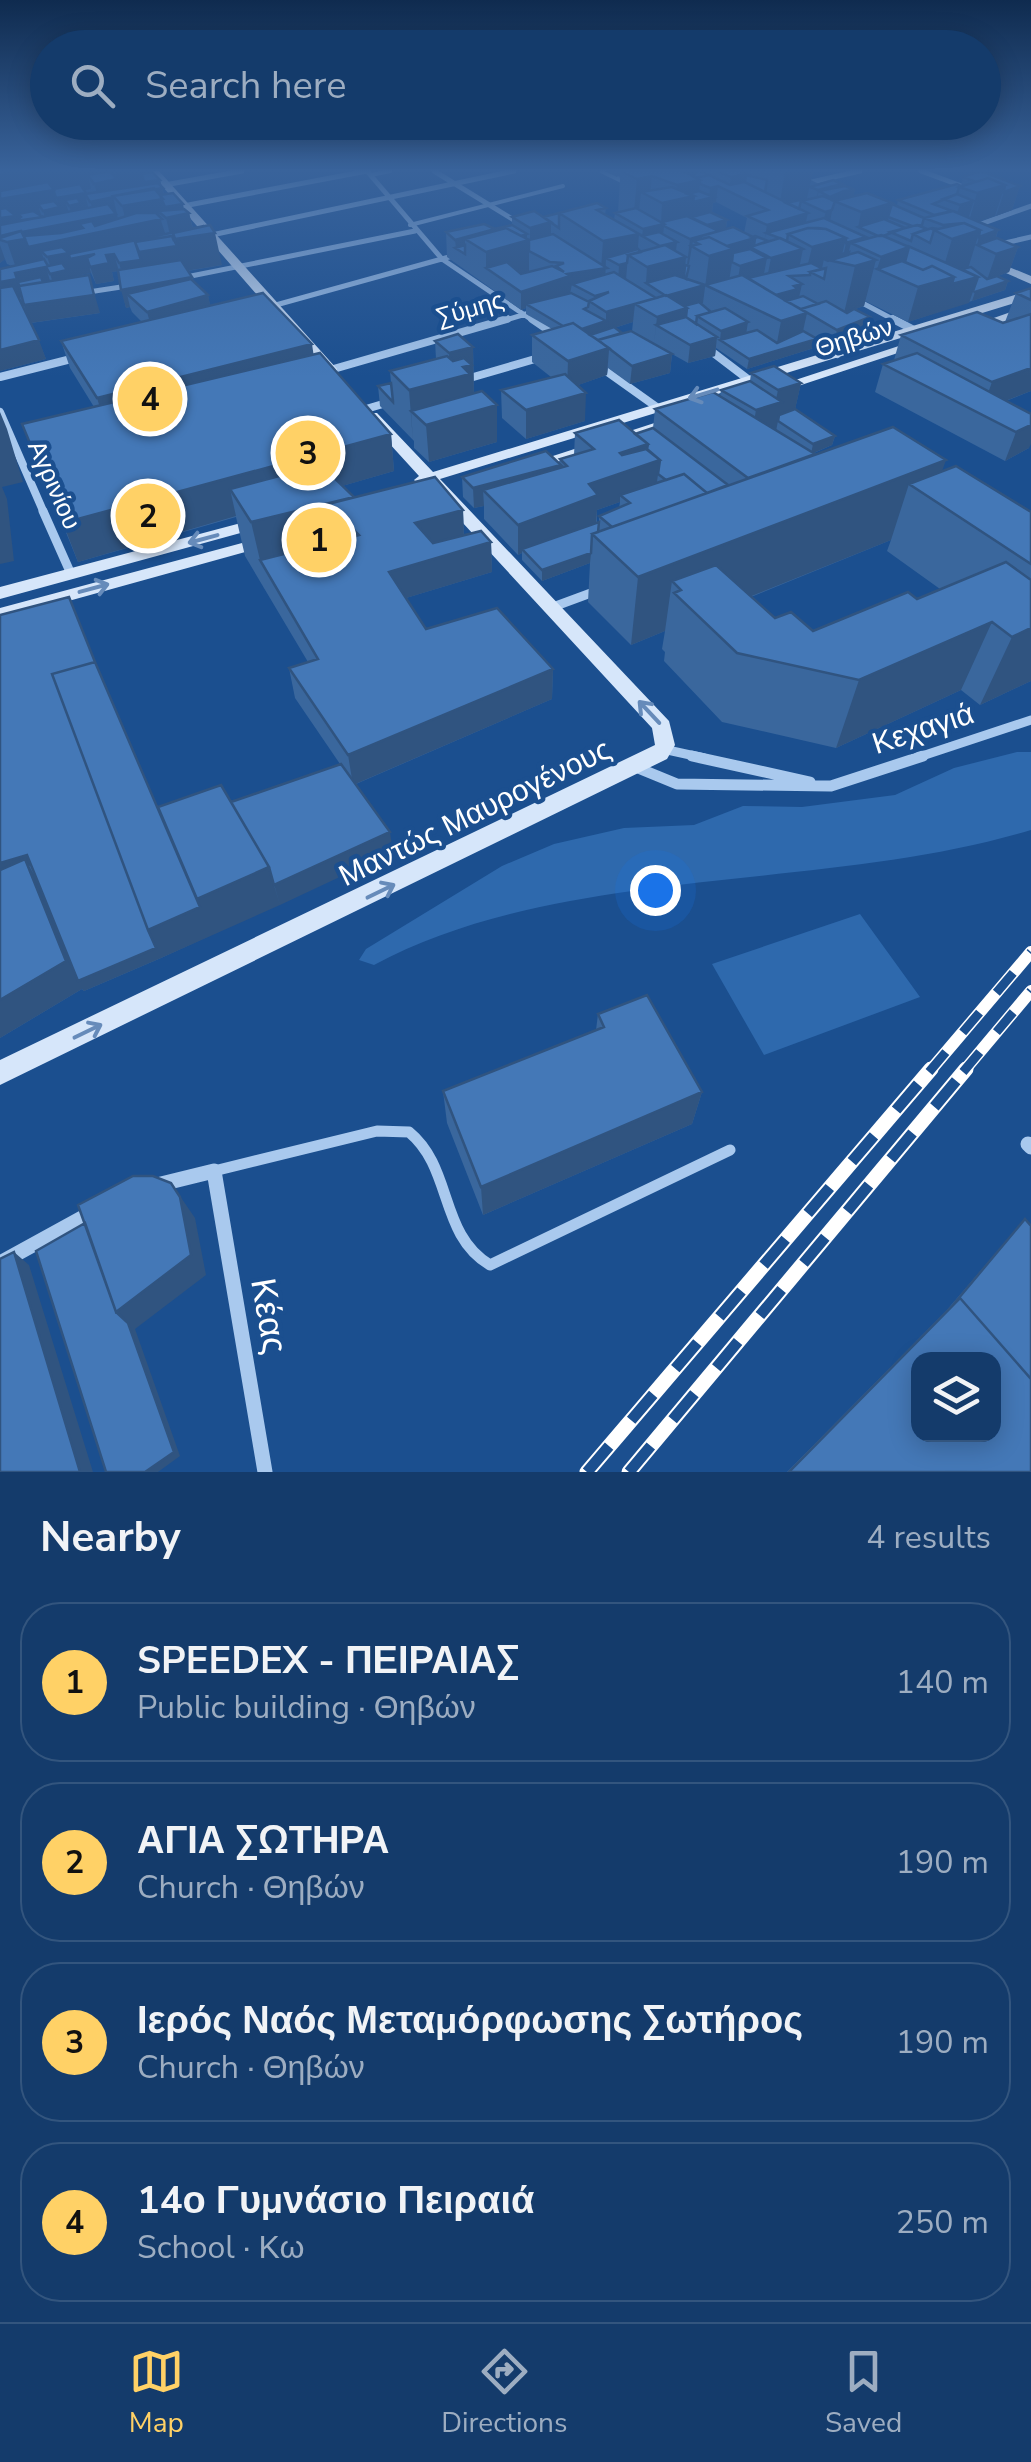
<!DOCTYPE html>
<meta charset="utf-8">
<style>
:root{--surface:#143b6b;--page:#214673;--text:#f1f3f6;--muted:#9dadc1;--line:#33557e;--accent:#ffd166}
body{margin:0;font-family:"Nunito Sans",sans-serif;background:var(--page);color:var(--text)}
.controls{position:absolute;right:30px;bottom:30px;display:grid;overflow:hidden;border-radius:20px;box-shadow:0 5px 25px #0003}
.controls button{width:90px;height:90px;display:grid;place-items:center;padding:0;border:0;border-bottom:2px solid var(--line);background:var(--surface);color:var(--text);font:50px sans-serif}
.you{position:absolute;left:655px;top:890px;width:35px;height:35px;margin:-25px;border:8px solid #fff;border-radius:50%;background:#1a73e8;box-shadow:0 0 0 15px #1a73e833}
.badge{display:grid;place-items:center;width:65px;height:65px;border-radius:50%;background:var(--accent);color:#111;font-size:32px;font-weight:700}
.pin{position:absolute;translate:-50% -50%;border:5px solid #fff;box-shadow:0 2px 10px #0006}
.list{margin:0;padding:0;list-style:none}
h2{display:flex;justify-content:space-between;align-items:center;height:130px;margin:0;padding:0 40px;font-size:42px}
h2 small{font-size:32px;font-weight:400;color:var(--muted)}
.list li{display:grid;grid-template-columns:65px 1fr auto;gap:30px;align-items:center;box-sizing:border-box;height:160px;margin:0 20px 20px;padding:0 20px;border:2px solid var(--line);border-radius:40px}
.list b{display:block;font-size:38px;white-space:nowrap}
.list p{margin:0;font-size:32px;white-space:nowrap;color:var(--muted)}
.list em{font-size:32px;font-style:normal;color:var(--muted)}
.icon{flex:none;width:55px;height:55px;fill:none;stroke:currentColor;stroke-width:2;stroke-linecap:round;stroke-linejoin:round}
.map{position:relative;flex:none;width:1031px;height:1472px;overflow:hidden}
.search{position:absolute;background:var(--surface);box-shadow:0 5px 25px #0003;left:30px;right:30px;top:30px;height:110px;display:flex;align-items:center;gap:25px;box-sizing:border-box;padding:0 35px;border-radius:55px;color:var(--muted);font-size:38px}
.sheet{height:850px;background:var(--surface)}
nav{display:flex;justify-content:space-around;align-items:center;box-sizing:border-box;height:140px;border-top:2px solid var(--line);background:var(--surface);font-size:28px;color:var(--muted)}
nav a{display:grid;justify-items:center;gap:5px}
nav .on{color:var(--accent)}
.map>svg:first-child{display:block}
</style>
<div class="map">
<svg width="1031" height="1472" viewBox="0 0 1031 1472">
<rect width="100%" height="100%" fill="#1b4f8f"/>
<path fill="#2e69ad" d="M1017,752H1031V830C823,893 565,863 374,965L359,960L366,949L502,866L554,844L624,828L694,825L743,806L802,807L895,795L954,768Z
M860,914L920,997L764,1055L712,964Z"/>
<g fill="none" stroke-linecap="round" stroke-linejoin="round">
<path stroke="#a9c9ee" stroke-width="4" d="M371,175L390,171
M410,225L563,186"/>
<path stroke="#a9c9ee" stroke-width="11" d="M214,1171L377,1131L409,1132C453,1168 439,1235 490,1265L730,1150"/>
<path stroke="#a9c9ee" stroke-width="5" d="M367,171L442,259L535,322
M434,171L522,225
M602,171L633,186
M921,171L967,188
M807,183L860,171
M159,186L242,171
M178,207L367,171
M970,228L1031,206
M202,237L514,171
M996,245L1031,237
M181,278L415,231
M82,293L134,285
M853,298L898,322
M265,308L456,255
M499,322L539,310"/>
<path stroke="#a9c9ee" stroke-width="8" d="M532,319L557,336
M893,319L914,330
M807,337L837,354
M707,348L749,380
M599,366L658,408
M330,370L507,319
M0,377L79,357
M463,380L542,357
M366,409L393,401
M0,412L44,513"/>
<path stroke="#a9c9ee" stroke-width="9" d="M43,511L71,574
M553,607L599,590
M663,749L704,758
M916,758L1031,720"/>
<path stroke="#a9c9ee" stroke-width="11" d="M692,756L810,782
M638,768L677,784L831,786L923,756"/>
<path stroke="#a9c9ee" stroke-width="15" d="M1028,1144L1031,1147
M157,1185L214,1171L265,1472
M0,1263L91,1213"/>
<path fill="#d6e6fa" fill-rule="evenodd" d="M149,171H159L337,369V375H327Z
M987,258L1031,276V284L983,263V259Z
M1031,290V298L440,479L669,721L675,745L667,759L0,1085V1060L655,745L652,728L426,483H417L414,480L419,476L367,419V413H377L433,472Z
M1031,305V313L971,332L965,328Z
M914,341L925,344L780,392L768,389Z
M676,416L683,420L681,423L532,470H522L519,467Z
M264,517L270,519V525L0,599V587Z
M268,536L276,541L274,544L0,620V608Z"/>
<g stroke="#fff" stroke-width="12">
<path id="rail-far1" d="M929,1072L1031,952
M963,1072L1031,991"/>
</g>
<g stroke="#fff" stroke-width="15">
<path id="rail" d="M587,1472L931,1069
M629,1472L966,1069"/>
</g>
<use href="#rail-far1" stroke="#1b4f8f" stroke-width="9" stroke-dasharray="26" stroke-linecap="butt"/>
<use href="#rail" stroke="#1b4f8f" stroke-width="11" stroke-dasharray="34" stroke-linecap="butt"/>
</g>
<path fill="#3a679d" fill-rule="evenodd" d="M0,171H141L142,174L160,180L164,194L189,213L193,228L222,265L188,271L193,281L208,295L210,306L313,354L391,434L394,471L342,486L353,496L463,510L464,536L491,542L492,572L406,598L426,629L553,669L552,699L356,784L393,852L161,958L84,991L82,989L0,1038V615L166,828L231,802L340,764L295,698L289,668L308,662L245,556L236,517L78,562L22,424L94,407L70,368L61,341L142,322L132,312L130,307L126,308L118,271L112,272L114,281L96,284L91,273L76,276L100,313L31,323L46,359L0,371V269L12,266L7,264L5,259L0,263Z
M604,171H813L811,180L819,184L855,190L853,196L897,206L898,200L961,186L963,177L1020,186L1012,210L977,222L998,230L996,238L1018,247L1009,272L998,276L1008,281L1005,290L908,322L865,301L864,306L855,309L870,317L865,335L833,348L817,339L814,348L747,369L716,348L715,356L688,363L672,354L670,373L630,384L608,368L607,375L578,385L585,421L526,439L502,418L501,390L551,377L532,362V335L552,329L526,314V308L521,310L447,257L446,232L494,229L512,225V217H543L597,203L606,208L605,215L614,220L615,213L618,212L620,179L619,175L617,177ZM716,202L747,218L744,233L726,229L727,220L712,213L713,203ZM633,322L632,331L622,333L614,328Z
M1031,288V391L1006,401L1029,448L1005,461L875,392L883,364L894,360L901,335L1005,322L1016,293Z
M435,341L473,347L474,393L497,442L429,462L414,448V441L380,406L378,386L391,383L390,371L436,359Z
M751,373L801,383L795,409L835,436L832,445L814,453L942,471L1031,512V681L980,705L961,690L836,748L722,722L664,661L665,652L662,649L665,631L631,645L588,602L590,563L542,581L522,560V553L518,555L484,519V506L474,508L463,497L462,477L559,464L560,459L574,455L575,433L635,434L653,428L655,409L720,396L721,390L750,381ZM620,502L619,508L599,516V522H597V510ZM891,540L887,551L940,589L917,599L813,631L775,618L751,597Z
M598,1014L702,1092L692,1124L483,1215L447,1123L443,1091L596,1030Z
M1025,1219L1031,1472H787L946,1311Z"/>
<path fill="#305480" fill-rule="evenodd" d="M15,171H109L117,179L121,196L115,171H141L146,191L144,182L160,180L166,204H164L167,218L165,207L183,204L185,214L189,213L193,230L170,235L166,218L158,211L166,236L95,254H114L119,271L112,272L114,281L96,284L87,258L91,273L76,276L77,279L56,292L50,274L53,273L47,257L41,251L45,262L16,268L7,242L0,236V173ZM88,175L94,184L99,199L90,201L95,218L89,210L85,194L86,193L56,198L59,208L56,196L91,189ZM113,196L122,206L127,226L120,228ZM65,200L69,206L74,222L69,213ZM38,204L43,211L48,227L20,220L18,214L42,218Z
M724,171H748L743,197L729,191L731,177Z
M785,171H813L806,203L801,201L779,208Z
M695,173L709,177L700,184L698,201L709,198L710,188L718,186L716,202L713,203L710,224L727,220L725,236L755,238L753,249L750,247L747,264L767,258L762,284L736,292L740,266L732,262L727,295L705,285L703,303L709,256L720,253L698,237V244L693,241L689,264L687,265L690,239L664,226L662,246L677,242L675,260L686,257L684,279L646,283L647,267L660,246L642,236L643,229L661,224L662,203L676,200L677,185L663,180Z
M652,176L650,197L641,192L638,221L633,222L637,179Z
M842,184L840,193L855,190L851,206L834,201L829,227L821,229L830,197L819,191L815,206L818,190Z
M1005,185L995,216L968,225L977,193Z
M1020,186L1012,210L996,216L1004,192Z
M974,201L966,225L957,223L953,237L980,230L966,275L978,277L969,303L908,322L918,287L941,276L952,239L940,233L943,225L957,213L960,205Z
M892,203L884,234L858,228L861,212Z
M808,213L804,230L766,233L764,242L767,225Z
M551,222V247L530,251V228Z
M495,229L511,239L527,234V241L529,240V273L504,280L486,268V252L465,239V254L456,248L455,240Z
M998,230L991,252L977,245L979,237Z
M215,233L222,265L124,281L119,263L138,250L177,246L175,239Z
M639,234L637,260L628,255L626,280L618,283L619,265L606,258L605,285L572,284L570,294L526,304V308L521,310V292L567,274L601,269L603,241Z
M846,238L840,263L824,259L822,268L806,272L812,247Z
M846,243H851L847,259L842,261Z
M0,245L5,259L0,263Z
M909,247L900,279L877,269L881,257Z
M1018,247L1009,272L987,280L996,254Z
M803,249L798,274L766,283L771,258Z
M876,260L864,306L844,313L855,266Z
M46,267L51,284L24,297L0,301V282L15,273Z
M89,275L100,313L30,323L24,305Z
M192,277L196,295L127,294L130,307L126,308L121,290Z
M1008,281L1005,290L972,301L975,292Z
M802,284L798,302L771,314L775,295Z
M705,285L703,303L674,311L666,296Z
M208,295L212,313L152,330L147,312Z
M635,304L633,322L572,341V332L606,321V312Z
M687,308L684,335L656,325L654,344L657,317Z
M807,313L801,340L776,348L781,321Z
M870,317L865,335L833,348L837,330Z
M748,322L745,341L720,340L721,331Z
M717,337L715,356L688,363L690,345Z
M817,339L814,348L747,369L749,359Z
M39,340L46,359L0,371V350Z
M312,344L316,371L106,427L97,398Z
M473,347L474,397L497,405V442L429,462L426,425L411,411L413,441L409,390L450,379L449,353Z
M608,348L609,350L607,375L567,389L568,361Z
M672,354L670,373L630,384L632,366Z
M1031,368V391L982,410L992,382Z
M801,383L793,419L778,421L776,431L751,439L756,410L775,404L778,390Z
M586,393L585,421L526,439V410Z
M0,412L7,429L23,482L2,487L7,499L14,561L0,564Z
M1031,425V444L1029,448L1005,461L1016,432Z
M391,434L394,471L246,514L230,489L236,516L78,562L63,523Z
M835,436L832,445L811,454L813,444Z
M648,444L660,460L656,489L620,495V502L597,510L596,525L522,549V553L518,555V525L589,484L620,453Z
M946,460L932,500L909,484L891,540L699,617L681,590L672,581L665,631L631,645L638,577Z
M559,465V485L483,490L484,506L474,508L473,488Z
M354,497L363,564L260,560L251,522Z
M463,510L464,539L417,553L415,523Z
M491,542L492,572L393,602L389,572Z
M591,553L590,563L542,581V570Z
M992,622L961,690L836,748L859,680Z
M1031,628V681L980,705L1012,637Z
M553,669L552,699L353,785L348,755Z
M390,832L393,852L280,905L274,885Z
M27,855L33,865L29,866L42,888L148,930L197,899L269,867L280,905L161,958L84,991L82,989L0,1038V863Z
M702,1092L692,1124L483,1215L481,1187Z
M171,1183L195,1218L206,1275L135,1329L180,1456L158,1472H145L116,1312Z
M14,1252L29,1265L93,1472H80Z"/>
<path fill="#4478b7" stroke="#305480" stroke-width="2.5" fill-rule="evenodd" d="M110,171L117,179L94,184L88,175Z
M621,171H683L700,180L677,185L652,176L637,179Z
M688,171H700L709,175L696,178L694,176L695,173Z
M717,171H740L747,174L731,177Z
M981,171L1020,186L1004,192L1005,185L988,178L976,182L963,177Z
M152,172L160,180L144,182L142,174Z
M709,175L730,185L744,182L808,213L767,225L747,216L768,210L718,186L710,188L700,184V180L696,178Z
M746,175L767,180L765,192L745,182Z
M988,178L1005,185L977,193L959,187Z
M833,180L842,184L818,190L810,187Z
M48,182L54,190L0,199V191Z
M158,183L163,188L113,196L114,197L90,202L85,194Z
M80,184L86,193L56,198L53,189Z
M957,184L961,186L959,187L957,194L933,204L952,211L934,215L898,200Z
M845,186L855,190L844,191L830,197L819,191Z
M672,187L694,196L662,203L641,192Z
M154,188L163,199L122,206L113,196Z
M699,191L714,197L693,202L694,196L688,194Z
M173,193L183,204L165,207L160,195Z
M867,193L892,203L861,212L834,201Z
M957,194L974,201L960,205L943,199Z
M823,196L835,201L832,210L825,212L801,201Z
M77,198L81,203L69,206L65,200Z
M800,200L802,201H801L799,209L786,203Z
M54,201L60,207L43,211L38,204Z
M597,203L606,208L597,210L639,234L603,241L559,213Z
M108,204L116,214L22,232L21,231L0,236V225Z
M892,204L924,218L922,225L912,226L888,217Z
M6,208L16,216L0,218V209Z
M636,208L664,224L643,229L615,213Z
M184,209L189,213L166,218L158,211Z
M33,211L43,217L16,221L21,217L18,214Z
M534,211L551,222L530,228L512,217Z
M953,211L998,230L979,237L980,230L964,223L943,225L924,218Z
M563,212L559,213V228L543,217Z
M710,212L727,220L707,225L692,218V217Z
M136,213H156L162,219L28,247L24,236L61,233L83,228L79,224L92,221L95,226Z
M687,216L719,231L690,239L664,226V224L662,222Z
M824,218L866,237L846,243V238L826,229L818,228H808L788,234L787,241L766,233Z
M884,219L905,228L883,236H878L858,227Z
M964,223L980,230L952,239L934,230Z
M484,224L495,229L455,240L446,232Z
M210,225L215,233L175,239L173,233Z
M512,225L527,234L521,236L506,228L496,230L494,229Z
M917,225L927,229L913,234L911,241L890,232Z
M204,226L173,233L174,241L172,236L135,242L141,260L119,263L114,254L106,255L109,263L90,267L87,258L95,254L70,259L69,254Z
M733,227L755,238L727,246L709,237L702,239L698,237Z
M506,228L529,240L486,252L465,239Z
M808,228L826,229L846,238L812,247L788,234Z
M932,228L938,229L934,230L930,243L913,234Z
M21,231L25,239L7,242L0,240V238Z
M659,232L677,242L660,246L642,236Z
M553,234L607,268L567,274L570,276L521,292L486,268L507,262L521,274L552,266L564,272L556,266L564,263L550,262L529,251V240Z
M881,235L909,247L881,257L851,243Z
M172,236L177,246L139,252L135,242Z
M755,236L768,241L754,246L755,238L752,237Z
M709,237L733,249L709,256L691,246L699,244L693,241Z
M780,238L803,249L771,258L750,247Z
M997,238L1018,247L996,254L977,245Z
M465,245V254L455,248Z
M665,245L686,257L647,267L628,255Z
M907,246H908L978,277L952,284L954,277L932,266L923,270L905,262L909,247Z
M62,247L69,253L47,257L41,251Z
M638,249L641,252L628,255L627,263L619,265L606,258Z
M750,249L767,258L740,266L732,262L733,253Z
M849,252L848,255L828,261L824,259Z
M858,252L876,260L855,266L828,260Z
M44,259L48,266L62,263L67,270L50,274L46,267L15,273L17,279L0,282V269Z
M181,260L192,277L121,290L118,270Z
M902,261L923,270L932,266L954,277L918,287L877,269Z
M811,263L823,269L810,272V275L789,276L802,284L794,286L798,289L776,295L748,278Z
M685,265L689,266L686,279L684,278Z
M971,267L987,279L997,276L1008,281L975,292L973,291L978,277L961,269Z
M826,268L824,279L810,272Z
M614,272L656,298L606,312L589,301L609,292L595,296L572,284Z
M89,275L94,295L24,305L19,286Z
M675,275L705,285L666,296L646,283Z
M742,275L807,313L781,321L705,285Z
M41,277L43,282L19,286L18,282Z
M191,279L208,295L147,312L127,294Z
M13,286L39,340L0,350V288Z
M1031,288V300L1016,293Z
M263,293L312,344L97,398L61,341Z
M571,293L589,302L588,307L584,309L606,321L582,329L573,323L563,326L526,304Z
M666,295L687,308L657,317L635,304Z
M803,296L818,304L801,309L786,301Z
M826,301L847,313L854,309L870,317L837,330L801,309Z
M699,302L711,312L697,316L696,324L686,317L687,308L684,306Z
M725,308L748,322L721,331L697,316Z
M977,312L1003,323L1031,314V368L992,382L901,335Z
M686,317L717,337L690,345L656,325Z
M573,323L609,348L568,361L532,335Z
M614,327L622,333L598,340L590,335Z
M757,330L777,343L803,331L817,339L749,359L720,340Z
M631,331L672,354L632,366L598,340Z
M458,334L473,347L449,353L435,341Z
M320,353L391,434L63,523L22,424Z
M917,353L1031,414V425L1016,432L883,364Z
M447,356L453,361L464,358L472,365L463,367L470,374L409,390L390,371Z
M774,366L801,383L778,390L751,373Z
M565,374L586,393L526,410L501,390Z
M750,381L782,402L756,410L721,390Z
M391,383L393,401V402L378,386Z
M482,391L497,405L426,425L411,411Z
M713,392L815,454L748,478L655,409Z
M795,409L835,436L813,444L778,421L779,415Z
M619,420L648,444L620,453L622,455L646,449L660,460L589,484L598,495L518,525L483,490L567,466L560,459L594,449L575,433Z
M893,427L946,460L638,577L592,534Z
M653,428L728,485L707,493L684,474L666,480L658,474L660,460L647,449L648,444L635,434Z
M546,451L561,465L473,488L462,477Z
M321,465L354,497L251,522L230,489Z
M956,466L1031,512V564L909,484Z
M684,474L707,493L612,527L599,516L630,503L620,495Z
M435,477L463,510L415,523L433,543L481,531L491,542L389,572L426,629L497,608L553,669L348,755L289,668L318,659L260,560L359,535L328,504Z
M599,522L598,532L592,534L591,553L542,570L522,549Z
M1006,562L1031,580V628L1012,637L992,622L859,680L737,653L674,593L681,590L672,581L716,565L775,618L791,612L813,631L908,592L917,599Z
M69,597L95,662L52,674L148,930L156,948L78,981L27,855L0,863V615Z
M95,662L200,907L148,930L52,674Z
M341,764L390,832L274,885L269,867L231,802Z
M221,785L269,867L197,899L158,807Z
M25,859L66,961L0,1000V870Z
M647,995L702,1092L481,1187L443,1091L604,1027L598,1014Z
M133,1176H153L171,1183L180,1197L191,1255L116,1312L78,1205Z
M1025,1219L1031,1226V1379L960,1298L953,1305Z
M85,1223L116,1312L128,1323L174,1452L145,1472H106L36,1251Z
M14,1252L80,1472H0V1259Z
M960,1298L1031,1379V1472H789ZM918,1360H994V1434H918Z"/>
<defs><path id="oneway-shaft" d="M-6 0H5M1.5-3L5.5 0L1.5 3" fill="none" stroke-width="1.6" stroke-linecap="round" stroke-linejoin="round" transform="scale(2.5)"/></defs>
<g stroke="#668bba">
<use href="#oneway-shaft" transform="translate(703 394) rotate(163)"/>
<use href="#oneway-shaft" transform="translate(203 539) rotate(165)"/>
<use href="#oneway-shaft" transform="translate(94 588) rotate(-15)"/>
<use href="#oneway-shaft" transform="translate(649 712) rotate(-133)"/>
<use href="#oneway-shaft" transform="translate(381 891) rotate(-26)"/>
<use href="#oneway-shaft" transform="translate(88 1031) rotate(-26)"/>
</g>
<linearGradient id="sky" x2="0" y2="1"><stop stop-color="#0f2b4f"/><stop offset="0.45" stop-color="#39639b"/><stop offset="1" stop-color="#39639b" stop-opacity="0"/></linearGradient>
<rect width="1031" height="377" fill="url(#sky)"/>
<g text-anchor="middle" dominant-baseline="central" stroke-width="9" stroke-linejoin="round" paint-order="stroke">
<g font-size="25" fill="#fff" stroke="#1b4f8f">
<text transform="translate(470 309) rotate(-16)">Σύμης</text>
<text transform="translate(854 338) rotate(-17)">Θηβών</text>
<text transform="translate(54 485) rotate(66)">Αγρινίου</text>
</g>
<g font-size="30" fill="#fff" stroke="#1b4f8f">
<text transform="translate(923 729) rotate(-18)">Κεχαγιά</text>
<text transform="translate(475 813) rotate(-26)">Μαντώς Μαυρογένους</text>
</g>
<g font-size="35" fill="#fff" stroke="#1b4f8f">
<text transform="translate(269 1316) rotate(80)">Κέας</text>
</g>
</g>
</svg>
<div class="controls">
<button><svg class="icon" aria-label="layers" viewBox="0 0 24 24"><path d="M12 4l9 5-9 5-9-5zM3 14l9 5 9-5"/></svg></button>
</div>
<div class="you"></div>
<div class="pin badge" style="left:319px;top:540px">1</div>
<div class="pin badge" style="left:148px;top:516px">2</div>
<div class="pin badge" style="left:308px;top:453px">3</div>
<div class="pin badge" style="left:150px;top:399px">4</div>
<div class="search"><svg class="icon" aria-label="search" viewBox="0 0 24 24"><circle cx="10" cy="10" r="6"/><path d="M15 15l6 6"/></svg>Search here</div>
</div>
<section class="sheet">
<h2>Nearby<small>4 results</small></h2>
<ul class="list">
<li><span class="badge">1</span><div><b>SPEEDEX - ΠΕΙΡΑΙΑΣ</b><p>Public building · Θηβών</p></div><em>140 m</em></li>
<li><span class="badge">2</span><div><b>ΑΓΙΑ ΣΩΤΗΡΑ</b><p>Church · Θηβών</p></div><em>190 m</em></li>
<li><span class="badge">3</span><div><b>Ιερός Ναός Μεταμόρφωσης Σωτήρος</b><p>Church · Θηβών</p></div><em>190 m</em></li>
<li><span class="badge">4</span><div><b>14ο Γυμνάσιο Πειραιά</b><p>School · Κω</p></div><em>250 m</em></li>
</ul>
</section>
<nav>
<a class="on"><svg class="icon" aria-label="map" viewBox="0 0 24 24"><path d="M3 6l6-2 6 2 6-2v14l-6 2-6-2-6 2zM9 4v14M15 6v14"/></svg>Map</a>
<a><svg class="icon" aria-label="directions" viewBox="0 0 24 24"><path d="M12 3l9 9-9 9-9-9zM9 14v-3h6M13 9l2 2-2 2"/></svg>Directions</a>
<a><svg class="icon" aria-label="saved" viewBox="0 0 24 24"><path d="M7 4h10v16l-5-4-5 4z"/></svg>Saved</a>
</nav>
